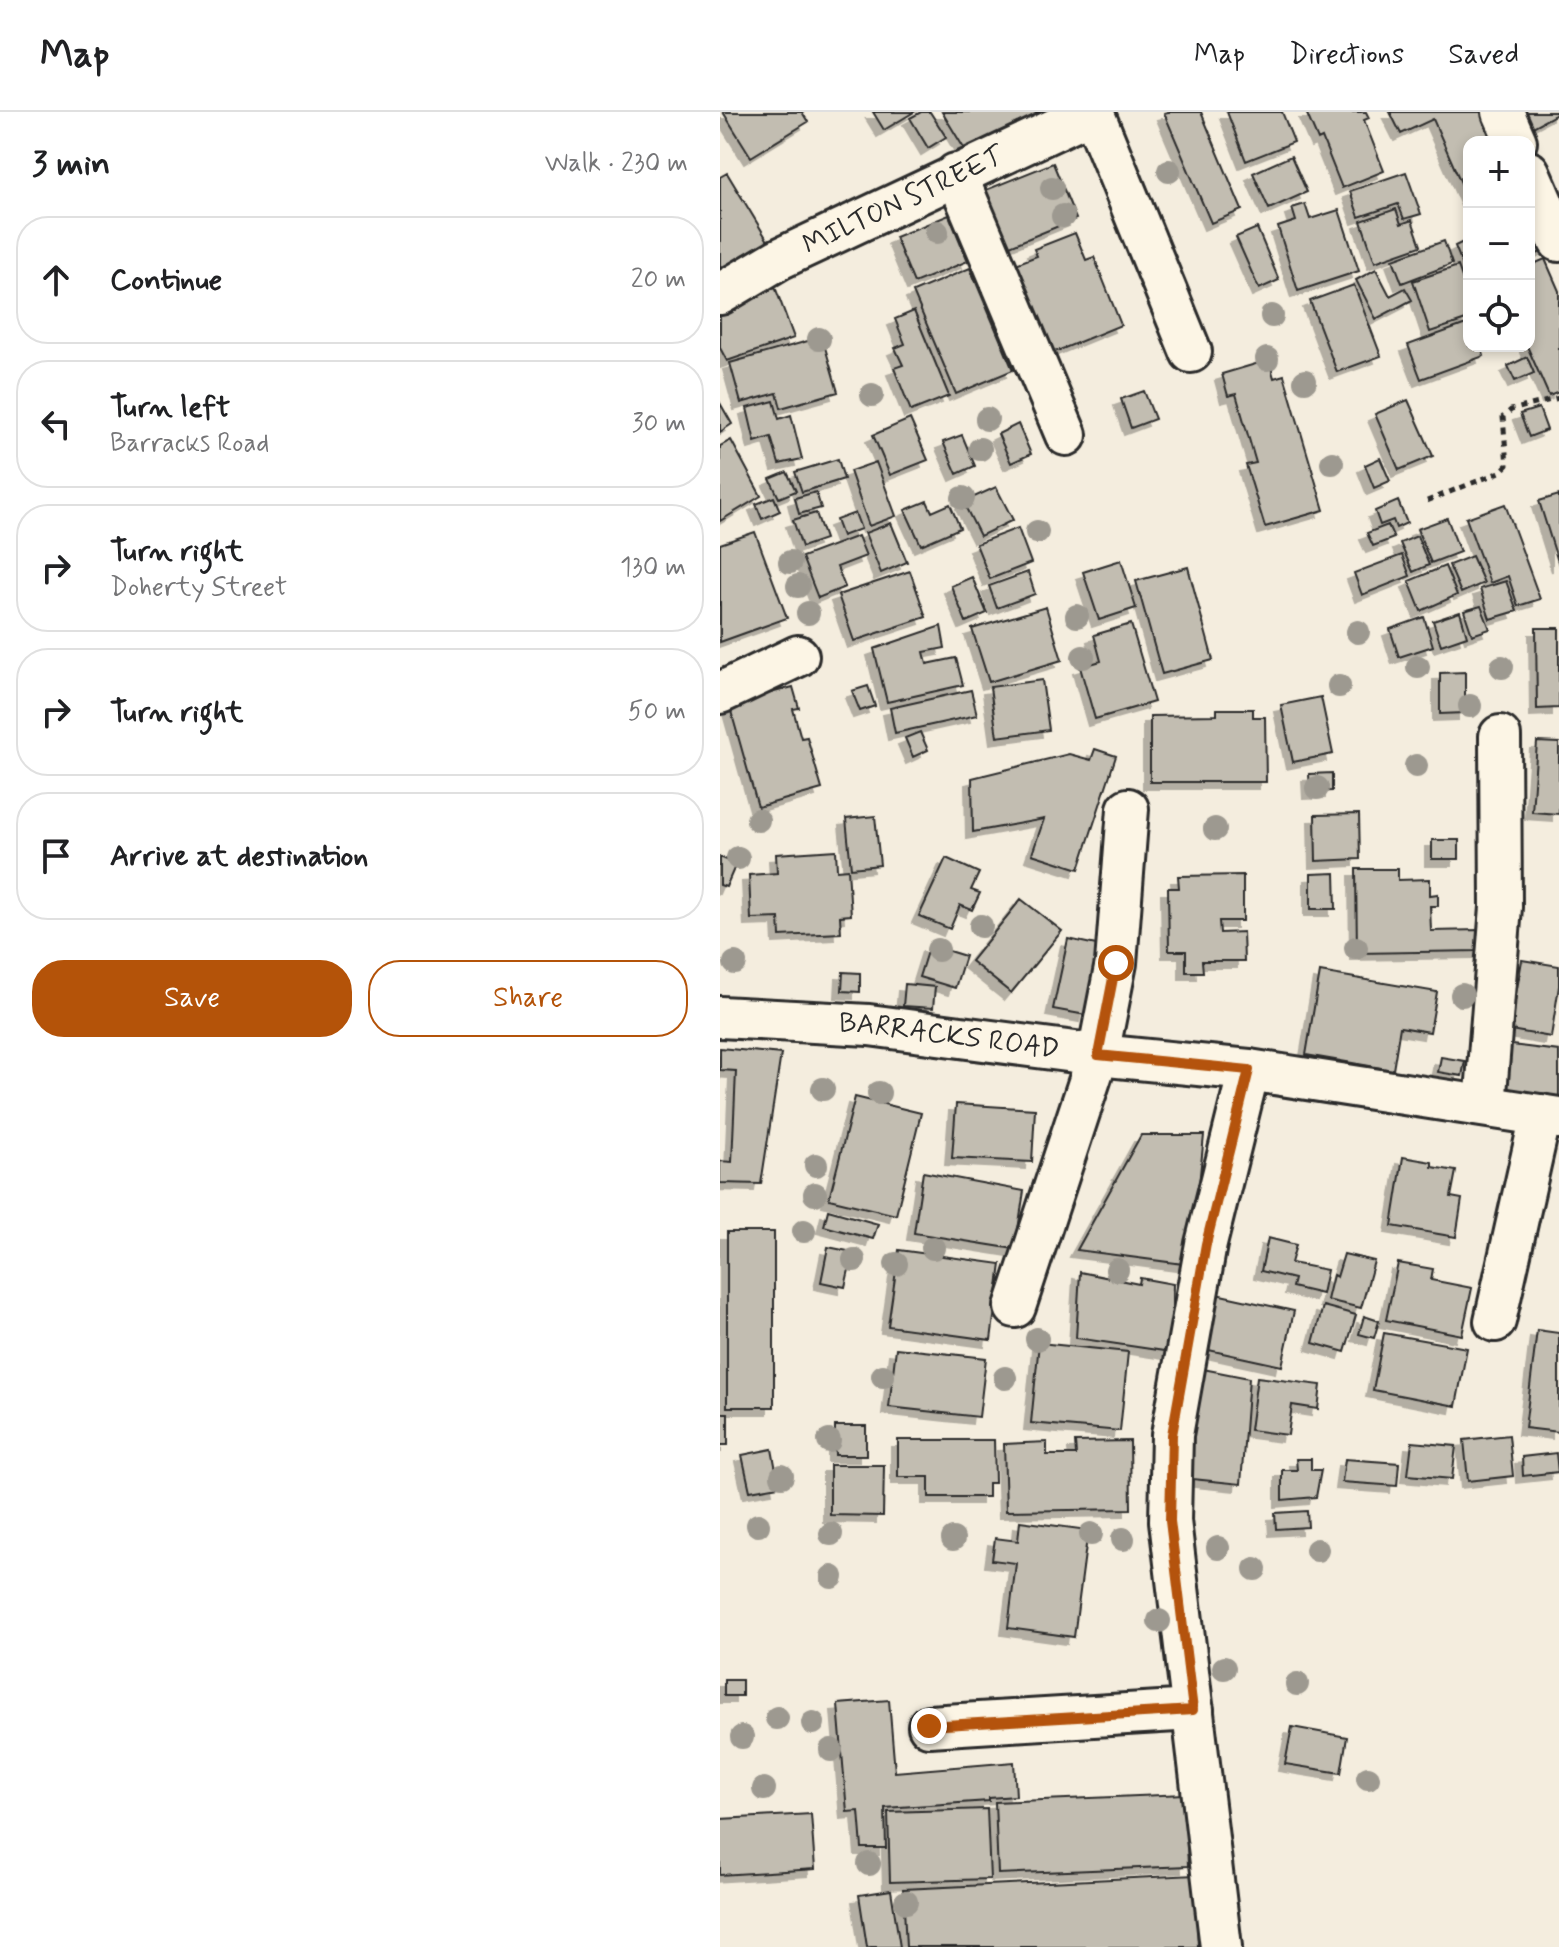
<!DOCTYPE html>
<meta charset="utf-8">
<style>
:root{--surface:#fff;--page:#f2f2f2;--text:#202124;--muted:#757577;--line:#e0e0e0;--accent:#b45309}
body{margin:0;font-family:Mynerve,sans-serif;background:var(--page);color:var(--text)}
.controls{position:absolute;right:24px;top:24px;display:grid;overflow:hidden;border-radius:16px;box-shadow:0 4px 12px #0003}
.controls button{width:72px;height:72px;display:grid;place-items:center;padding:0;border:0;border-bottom:2px solid var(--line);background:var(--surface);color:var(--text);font:40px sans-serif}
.stop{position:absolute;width:24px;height:24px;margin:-18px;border:6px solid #b45309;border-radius:50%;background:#fff}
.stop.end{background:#b45309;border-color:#fff;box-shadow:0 2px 8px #0008}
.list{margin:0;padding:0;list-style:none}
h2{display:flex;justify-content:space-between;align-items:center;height:104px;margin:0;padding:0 32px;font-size:34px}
h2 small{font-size:26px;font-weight:400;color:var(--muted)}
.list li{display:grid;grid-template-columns:52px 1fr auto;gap:24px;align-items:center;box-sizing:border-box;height:128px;margin:0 16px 16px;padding:0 16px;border:2px solid var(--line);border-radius:32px}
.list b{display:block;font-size:30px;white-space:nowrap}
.list p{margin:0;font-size:26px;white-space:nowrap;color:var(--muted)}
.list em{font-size:26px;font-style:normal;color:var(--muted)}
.actions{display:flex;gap:16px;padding:24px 32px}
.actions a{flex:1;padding:18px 0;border:2px solid var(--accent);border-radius:32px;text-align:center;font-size:28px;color:var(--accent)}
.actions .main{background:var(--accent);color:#fff}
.icon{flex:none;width:44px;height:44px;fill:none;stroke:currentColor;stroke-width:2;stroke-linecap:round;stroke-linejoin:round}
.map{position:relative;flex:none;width:839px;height:1835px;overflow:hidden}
header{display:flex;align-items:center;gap:48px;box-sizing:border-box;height:112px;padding:0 40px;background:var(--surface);border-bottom:2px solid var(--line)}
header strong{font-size:38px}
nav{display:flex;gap:44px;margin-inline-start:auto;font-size:28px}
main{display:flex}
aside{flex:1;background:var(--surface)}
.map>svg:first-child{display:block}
</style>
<header>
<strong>Map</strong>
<nav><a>Map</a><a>Directions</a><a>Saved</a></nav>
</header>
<main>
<aside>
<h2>3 min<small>Walk · 230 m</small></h2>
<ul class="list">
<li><svg class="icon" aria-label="ahead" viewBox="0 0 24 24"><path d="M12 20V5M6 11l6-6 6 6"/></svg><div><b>Continue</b></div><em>20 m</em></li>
<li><svg class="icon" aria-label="left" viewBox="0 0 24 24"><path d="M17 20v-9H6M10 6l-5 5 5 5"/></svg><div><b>Turn left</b><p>Barracks Road</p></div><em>30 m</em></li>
<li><svg class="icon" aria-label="right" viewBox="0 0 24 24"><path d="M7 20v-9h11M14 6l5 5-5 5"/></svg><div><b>Turn right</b><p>Doherty Street</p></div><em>130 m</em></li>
<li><svg class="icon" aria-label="right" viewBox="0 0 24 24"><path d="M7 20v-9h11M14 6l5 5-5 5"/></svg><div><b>Turn right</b></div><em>50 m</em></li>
<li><svg class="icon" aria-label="arrive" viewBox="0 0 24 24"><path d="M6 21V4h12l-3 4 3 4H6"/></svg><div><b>Arrive at destination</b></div></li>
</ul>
<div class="actions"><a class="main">Save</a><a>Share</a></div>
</aside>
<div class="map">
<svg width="839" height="1835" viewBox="0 0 839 1835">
<defs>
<filter id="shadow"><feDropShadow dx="-7" dy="7" stdDeviation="0" flood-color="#0004"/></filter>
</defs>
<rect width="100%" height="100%" fill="#f4edde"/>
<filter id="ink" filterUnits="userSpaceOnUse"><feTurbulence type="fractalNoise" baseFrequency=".0125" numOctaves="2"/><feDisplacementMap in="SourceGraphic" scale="16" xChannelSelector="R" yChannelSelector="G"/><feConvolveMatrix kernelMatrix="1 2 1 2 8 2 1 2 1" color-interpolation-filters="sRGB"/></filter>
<g filter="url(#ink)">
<path fill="#c2bdb1" stroke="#2b2b2b" stroke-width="2" filter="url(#shadow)" d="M3,0H82L88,10L31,45Z
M153,0H194L164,18Z
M201,0H210L226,25L208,36L190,6Z
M222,0H320L248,43Z
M448,0H481L522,98L491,111L444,1Z
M507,0H562L574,30L526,49Z
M586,0H646L649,6L644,8L664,59L622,76L602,26L598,28Z
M670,0H763L776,30H749V89L713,7L681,22Z
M805,0H839V1L813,15Z
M571,44L587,80L549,97L533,61Z
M333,51L356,107L285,136L261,80Z
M686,60L701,102L684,107L678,92L639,105L630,79Z
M7,61L51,134L0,164V65Z
M585,92L590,107L619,98L639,159L578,179L558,115L576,109L572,96Z
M809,96L829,136L809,146Z
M676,97L681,112L692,108L701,134L655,150L641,109Z
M229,103L248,149L194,171L175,125Z
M537,116L559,168L539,177L516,125Z
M355,121L366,148L374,145L401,213L330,242L293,153L317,144L314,137Z
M749,127V169L735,134Z
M724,129L732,152L682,171L673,147Z
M825,147L839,179V280L829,284L807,234L809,154Z
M738,154L749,185V207L710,220L693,169Z
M250,156L293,258L236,282L193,180Z
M656,157L670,184L685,176L692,188L656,207L636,168Z
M54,172L74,226L7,249L0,236V203Z
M634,173L661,244L617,260L590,189Z
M194,199L229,284L191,299L174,256L183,253L175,236L185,232L175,207Z
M749,211V234H761L764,244L701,267L688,233Z
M102,225L118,280L61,296L57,281L21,291L10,251Z
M807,245L814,261L795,269L788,254Z
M549,248L554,266L564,263L604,398L545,415L526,353L536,351L516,282L508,284L502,262Z
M424,279L435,307L411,316L401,287Z
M688,288L713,344L679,358L655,302Z
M54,289L59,307L71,303L82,347L59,352L51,325L35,330L27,296Z
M0,291L12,312L0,320Z
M819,296L827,318L809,325L800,302Z
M190,307L208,348L170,363L153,323Z
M298,312L311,342L291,351L278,322Z
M242,323L255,354L237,362L223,330Z
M11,328L41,384L0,409V334Z
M660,346L670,369L654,376L645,353Z
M118,347L124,367L82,380L75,360Z
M156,350L176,404L149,414L130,359Z
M67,360L76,379L59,386L50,367Z
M276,375L293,408L260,424L243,390Z
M96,380L101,396L79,402L75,386Z
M839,383V453L819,389Z
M54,385L60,399L42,407L36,392Z
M207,389L212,400L230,392L240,416L201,433L185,398Z
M678,389L687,411L676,416L673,408L660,413L655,399Z
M785,392L820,487L798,494L788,464L770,471L746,406Z
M96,401L105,427L82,435L73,408Z
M135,401L141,417L122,424L116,408Z
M727,406L740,440L711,451L697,417Z
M171,411L187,450L161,461L145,421Z
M668,413L674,426L653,434L647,421Z
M298,416L311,451L270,467L256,432Z
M35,420L67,506L0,530V432Z
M138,424L146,444L117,455L125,475L98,486L82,445Z
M697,424L709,453L693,460L680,431Z
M682,443L690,464L642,483L634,461Z
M752,444L764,471L741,481L729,453Z
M401,448L416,496L379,508L363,460Z
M725,454L737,483L701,499L689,469Z
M468,455L493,548L442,562L416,469Z
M190,459L206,505L134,529L118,483Z
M308,460L315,482L277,496L269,474Z
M252,465L267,501L246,510L231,474Z
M786,469L797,499L770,507L760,477Z
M761,494L770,517L752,523L744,499Z
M326,495L342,548L269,570L252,517Z
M740,500L747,524L721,533L713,509Z
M704,505L713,534L679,545L670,517Z
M411,512L434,590L375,607L360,555L381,549L374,523Z
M221,514L225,536L204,540L207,552L236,546L243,573L167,590L154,537Z
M816,516H839V596L817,597Z
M745,560V601L720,602V561Z
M322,568L329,618L277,625L270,575Z
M148,574L155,594L140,599L132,579Z
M73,575L79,596L73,597L81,626L87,625L102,677L38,695L9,592Z
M251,578L257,603L175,621L170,596Z
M601,585L613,642L573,650L561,593Z
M497,597H533V605H545L546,670H430V604L497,603Z
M200,620L208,638L193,645L185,626Z
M817,630L839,631V702L812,700Z
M375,637L396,644L359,757L312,742L324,707L253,720L252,666L349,642L371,648Z
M612,661V679L590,680L589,662Z
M639,702L640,747L596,749L595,703Z
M155,704L160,753L131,756L126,707Z
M712,728H739V747H712Z
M116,738L117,758L128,757L131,803L120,804L121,821L60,824L59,806L31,807L29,763L57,761L56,742Z
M0,745L16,752L6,775L0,773Z
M226,746L259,761L251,778L260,781L252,798L240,793L230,817L199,804Z
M636,757H678V768L710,767V783L718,782V794H710L711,819L760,818V839L637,841Z
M615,761L616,797H591V762Z
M523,763V809H499L500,821L523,820L524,849H482L483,860H466V839H449L448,776H459L458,764Z
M301,787L342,819L291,881L251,849Z
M348,827L381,834L366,903L333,897Z
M209,833L245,844L235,876L199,865Z
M802,848L839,854V874L831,925L790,918Z
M123,860L140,861V880L122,879Z
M600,860L717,880L710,920L680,915L673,958L586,943Z
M185,872L215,875L213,896L183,894Z
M784,932L839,939V989L779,982Z
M0,936L61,942L41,1072L0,1071V1049L12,1050L16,959L0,958Z
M721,945L745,949L742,964L718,960Z
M135,985L201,1001L176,1103L109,1087Z
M236,992L315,997L312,1050L232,1046Z
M421,1023H484L471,1153L357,1138Z
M683,1045L712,1050V1055L736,1059L731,1085L742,1087L736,1125L672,1114Z
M203,1060L304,1079L295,1137L194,1121Z
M108,1098L158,1112L153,1127L104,1114Z
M7,1120H54V1295H7Z
M548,1126L576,1133L571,1151L607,1158L602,1182L572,1175L574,1167L541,1159Z
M108,1135L133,1140L125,1175L101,1170Z
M179,1138L281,1152L271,1228L168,1214Z
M624,1142L654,1149L641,1196L607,1188L613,1163L617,1165Z
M678,1151L713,1157L711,1168L752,1176L742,1223L666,1208Z
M360,1160L419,1172L420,1166L453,1172L451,1240L356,1226Z
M496,1182L574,1199L562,1254L484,1237Z
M603,1194L636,1203L625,1240L593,1231Z
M644,1204L659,1209L654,1226L639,1222Z
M817,1218L839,1221V1320L805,1316Z
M664,1221L747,1236L736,1294L653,1278Z
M319,1231L408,1240L400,1319L311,1311Z
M176,1236L266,1246L259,1305L169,1295Z
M478,1256L529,1266L521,1372L463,1366Z
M537,1265L601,1273L598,1297L572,1293L568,1323L530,1318Z
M0,1301H8V1333H0Z
M115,1314H146V1343H115Z
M789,1323L793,1364L748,1369L744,1328Z
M178,1328H274L275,1371H268V1385H209V1365H178Z
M410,1329L411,1397L286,1399L284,1332L327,1330V1343H356L355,1330Z
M692,1330L736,1334L732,1367L688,1363Z
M52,1337L59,1374L30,1379L22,1343Z
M836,1341L838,1360L803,1364L802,1345Z
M576,1347H591V1358H601L596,1385L562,1388V1358H577Z
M625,1347L679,1351L677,1374L622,1370Z
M110,1353H164L163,1404L110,1403Z
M587,1399L588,1415L556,1417L555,1401Z
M300,1409L368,1418L354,1525L288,1516L296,1451L272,1448L275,1426L298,1429Z
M4,1568H22V1584H4Z
M169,1588L175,1660L294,1650L296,1684L269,1686V1689L165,1696L166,1736H142L139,1699L127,1700L118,1592Z
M572,1615L627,1625L621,1661L565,1652Z
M465,1682L468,1754L278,1762L275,1690Z
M267,1697L270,1767L170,1770L168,1700Z
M91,1702L95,1757L0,1763V1707Z
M475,1763L478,1835H186L183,1777Z
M171,1778L180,1835H147L139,1783Z"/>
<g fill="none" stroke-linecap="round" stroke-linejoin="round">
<g stroke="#2b2b2b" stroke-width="46">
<g id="minor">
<path d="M373,0L471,240"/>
<path d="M783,0L796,30"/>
<path d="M809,60L839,129"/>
<path d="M236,62L346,323"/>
<path id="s1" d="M0,182L59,147L372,0"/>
<path d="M0,581L78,544"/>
<path id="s2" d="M0,905L149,913L378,943L529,958L839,1006"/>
<path d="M765,994L781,795L780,624"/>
<path d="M295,1195L378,943L396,851L408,697"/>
<path d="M775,1209L821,1003"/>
<path d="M209,1614L473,1598"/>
<path d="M501,1835L450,1409L452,1323L486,1132L529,958"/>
</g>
</g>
<path stroke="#2b2b2b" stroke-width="5" stroke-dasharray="6 6" stroke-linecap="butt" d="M707,389L780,360L787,353L783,305L791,298L839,286"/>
<use href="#minor" stroke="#fcf5e5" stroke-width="40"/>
</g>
<g fill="#9d9990">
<circle cx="449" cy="59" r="12"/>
<circle cx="332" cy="76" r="12"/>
<circle cx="343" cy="104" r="12"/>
<circle cx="217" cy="120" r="12"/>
<circle cx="552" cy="204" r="12"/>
<circle cx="99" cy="227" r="12"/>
<circle cx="547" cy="247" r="12"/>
<circle cx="585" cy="269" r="12"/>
<circle cx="152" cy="283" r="12"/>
<circle cx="267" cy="307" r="12"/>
<circle cx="260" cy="337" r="12"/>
<circle cx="612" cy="351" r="12"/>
<circle cx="243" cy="386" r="12"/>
<circle cx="317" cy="420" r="12"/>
<circle cx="70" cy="450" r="12"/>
<circle cx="78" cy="474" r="12"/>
<circle cx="88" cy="501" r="12"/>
<circle cx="357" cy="504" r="12"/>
<circle cx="638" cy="520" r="12"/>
<circle cx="363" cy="545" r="12"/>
<circle cx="698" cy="555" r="12"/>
<circle cx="782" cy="555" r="12"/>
<circle cx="619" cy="574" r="12"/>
<circle cx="750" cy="594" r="12"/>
<circle cx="696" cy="654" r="12"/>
<circle cx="597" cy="676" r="12"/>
<circle cx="38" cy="708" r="12"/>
<circle cx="495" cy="717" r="12"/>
<circle cx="18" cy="746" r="12"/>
<circle cx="261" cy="814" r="12"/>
<circle cx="636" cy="836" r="12"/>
<circle cx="218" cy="838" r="12"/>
<circle cx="15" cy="851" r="12"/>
<circle cx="742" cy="883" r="12"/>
<circle cx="103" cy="977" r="12"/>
<circle cx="159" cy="981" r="12"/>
<circle cx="96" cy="1053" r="12"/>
<circle cx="95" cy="1082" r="12"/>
<circle cx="84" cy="1119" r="12"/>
<circle cx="213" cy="1136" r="12"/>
<circle cx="134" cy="1148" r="12"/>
<circle cx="176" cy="1152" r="12"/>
<circle cx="397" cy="1158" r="12"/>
<circle cx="317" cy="1227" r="12"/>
<circle cx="163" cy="1264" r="12"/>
<circle cx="285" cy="1266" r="12"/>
<circle cx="109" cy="1329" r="12"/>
<circle cx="62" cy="1364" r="12"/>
<circle cx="38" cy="1413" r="12"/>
<circle cx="111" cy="1422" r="12"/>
<circle cx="371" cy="1422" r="12"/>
<circle cx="233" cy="1427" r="12"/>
<circle cx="403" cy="1427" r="12"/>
<circle cx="498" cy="1436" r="12"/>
<circle cx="597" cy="1438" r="12"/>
<circle cx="535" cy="1457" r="12"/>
<circle cx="112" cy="1465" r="12"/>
<circle cx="439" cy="1509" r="12"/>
<circle cx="504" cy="1556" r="12"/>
<circle cx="577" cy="1572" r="12"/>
<circle cx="57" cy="1606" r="12"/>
<circle cx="93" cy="1611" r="12"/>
<circle cx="22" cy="1625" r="12"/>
<circle cx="111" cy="1638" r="12"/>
<circle cx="648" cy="1666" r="12"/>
<circle cx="44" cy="1677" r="12"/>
<circle cx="149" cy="1752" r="12"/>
<circle cx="186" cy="1790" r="12"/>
</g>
</g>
<g fill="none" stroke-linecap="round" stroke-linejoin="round" filter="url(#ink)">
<path stroke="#b45309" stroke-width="10" d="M209,1614L473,1598L450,1409L452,1323L486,1132L529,958L378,943L396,851"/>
</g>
<g text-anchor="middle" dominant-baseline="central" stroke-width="7" stroke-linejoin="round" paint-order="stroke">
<g font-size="28" fill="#2b2b2b" stroke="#fcf5e5">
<text stroke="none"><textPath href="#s1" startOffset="206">MILTON STREET</textPath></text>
<text stroke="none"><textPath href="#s2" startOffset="230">BARRACKS ROAD</textPath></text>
</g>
</g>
</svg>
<div class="controls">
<button>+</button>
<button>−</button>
<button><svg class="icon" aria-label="locate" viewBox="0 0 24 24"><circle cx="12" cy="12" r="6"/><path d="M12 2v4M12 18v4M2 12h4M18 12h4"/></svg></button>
</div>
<div class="stop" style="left:396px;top:851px"></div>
<div class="stop end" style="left:209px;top:1614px"></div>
</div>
</main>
